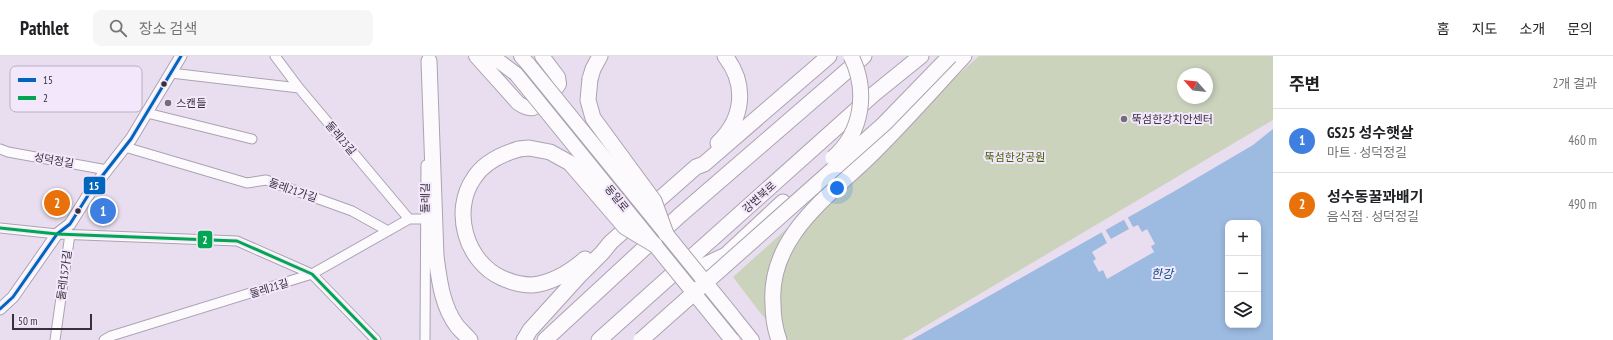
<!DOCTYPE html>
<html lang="ko">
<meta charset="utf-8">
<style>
:root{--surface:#fff;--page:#f6f6f6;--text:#202124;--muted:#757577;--line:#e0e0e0;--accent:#756c7b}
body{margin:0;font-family:"PT Sans Narrow","Noto Sans KR",sans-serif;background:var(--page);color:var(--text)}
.controls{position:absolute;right:12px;bottom:12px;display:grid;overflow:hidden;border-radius:8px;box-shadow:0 2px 6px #0003}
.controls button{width:36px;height:36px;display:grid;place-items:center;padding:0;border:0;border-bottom:1px solid var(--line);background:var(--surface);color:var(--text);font:20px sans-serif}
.compass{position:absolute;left:1177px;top:12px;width:36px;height:36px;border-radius:50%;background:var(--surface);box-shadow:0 2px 6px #0003;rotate:297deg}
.scale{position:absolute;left:12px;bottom:10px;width:80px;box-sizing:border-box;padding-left:4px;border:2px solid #372f3c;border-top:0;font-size:11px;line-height:14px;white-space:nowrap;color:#372f3c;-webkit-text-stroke:3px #f3e8fb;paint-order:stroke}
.you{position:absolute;left:837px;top:132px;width:14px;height:14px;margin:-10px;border:3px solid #fff;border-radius:50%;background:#1a73e8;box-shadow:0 0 0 6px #1a73e833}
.badge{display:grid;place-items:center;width:26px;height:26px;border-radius:50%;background:var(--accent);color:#fff;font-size:13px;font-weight:700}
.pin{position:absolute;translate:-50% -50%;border:2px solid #fff;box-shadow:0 1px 4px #0006}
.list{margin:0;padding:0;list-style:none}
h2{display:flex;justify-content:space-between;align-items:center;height:52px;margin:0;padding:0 16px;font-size:17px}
h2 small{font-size:13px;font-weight:400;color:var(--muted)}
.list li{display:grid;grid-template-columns:26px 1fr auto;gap:12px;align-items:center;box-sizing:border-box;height:64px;padding:0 16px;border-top:1px solid var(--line)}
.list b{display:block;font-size:15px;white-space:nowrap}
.list p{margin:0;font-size:13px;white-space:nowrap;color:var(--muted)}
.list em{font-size:13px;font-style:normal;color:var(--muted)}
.icon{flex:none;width:22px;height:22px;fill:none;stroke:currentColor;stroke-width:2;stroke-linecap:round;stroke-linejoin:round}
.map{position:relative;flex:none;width:1273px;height:284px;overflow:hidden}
header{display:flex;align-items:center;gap:24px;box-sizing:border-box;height:56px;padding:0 20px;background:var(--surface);border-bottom:1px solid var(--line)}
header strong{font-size:19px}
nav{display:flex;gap:22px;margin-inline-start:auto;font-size:14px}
.search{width:280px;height:36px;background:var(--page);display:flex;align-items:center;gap:10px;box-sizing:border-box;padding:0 14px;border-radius:8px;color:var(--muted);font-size:15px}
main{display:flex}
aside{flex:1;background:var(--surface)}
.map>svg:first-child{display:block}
</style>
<header>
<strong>Pathlet</strong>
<div class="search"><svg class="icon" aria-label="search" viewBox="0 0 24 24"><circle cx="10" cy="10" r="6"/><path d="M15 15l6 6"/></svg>장소 검색</div>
<nav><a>홈</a><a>지도</a><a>소개</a><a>문의</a></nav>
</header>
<main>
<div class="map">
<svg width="1273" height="284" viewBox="0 0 1273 284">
<rect width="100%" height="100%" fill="#e9def0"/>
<path fill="#cbd3bd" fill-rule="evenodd" d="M979,0H1273V64L902,284H783L758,254L733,221ZM1183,18H1207V42H1183Z"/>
<path fill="#9dbae1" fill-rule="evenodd" d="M1273,73V284H911L1173,136L1253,89ZM1228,167H1258V269H1228Z"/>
<path fill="#e9def0" d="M1127,160L1133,171L1138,169L1142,176L1147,173L1155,188L1151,190L1154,196L1107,223L1103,214L1099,216L1093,205L1096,203L1092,196L1107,187L1101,175L1105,173L1111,183L1129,173L1123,162Z"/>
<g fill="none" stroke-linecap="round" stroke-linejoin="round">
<g stroke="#aba3b0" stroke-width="11">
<path id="minor" d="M275,0L299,32L409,163
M171,17L299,32
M147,57L252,83
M125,91L247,127L266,124L352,155L388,175
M0,93L8,96L107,114
M0,172L57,178L237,185L312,218L376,284
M55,284L70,178
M104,284L111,280L312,218L409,163H425
M425,284L426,109"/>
</g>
<g stroke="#aba3b0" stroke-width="13">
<path id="tertiary" d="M0,253L13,241L57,178L70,168L92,133L131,83L181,0"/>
</g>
<g stroke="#aba3b0" stroke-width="16">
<path id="primary" d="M476,0L518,47C523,50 527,53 533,52C539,50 556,34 559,28L558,21L542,0
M492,0L516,18
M521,0L529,9
M732,259L752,284"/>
</g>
<g stroke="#aba3b0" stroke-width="17">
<path id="trunk" d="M429,5L436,200C439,223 442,250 457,270C461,275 466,279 470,284
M590,23L593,13L600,0
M718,87C744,62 747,28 725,0
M519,93C502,98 484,106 474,122C451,155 466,206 502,222C511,226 522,229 532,229C552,227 570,216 585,203
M684,219L726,199L783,146
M524,284L530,274L579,220L602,197L611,186L696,111L704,108L829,0
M545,284L679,160L864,0
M599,284L874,38L921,0
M779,284C775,273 773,260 773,248C768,178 834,137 877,93C907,63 935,31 964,0"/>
</g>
<use href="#minor" stroke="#fcfafd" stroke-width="9"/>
<use href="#tertiary" stroke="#fcfafd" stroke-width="11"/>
<use href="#primary" stroke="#fcfafd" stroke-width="14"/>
<use href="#trunk" stroke="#fcfafd" stroke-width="15"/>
<g stroke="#aba3b0" stroke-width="16" stroke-linecap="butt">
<path id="primary-bridge" d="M529,9L732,259
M516,18L732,284"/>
</g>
<g stroke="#aba3b0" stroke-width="17" stroke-linecap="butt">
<path id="trunk-bridge" d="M590,23L588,44L593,62L654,145L666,178
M519,93L529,92L550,96L570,107L625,171L655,189
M833,102C863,76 868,34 851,0
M641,284L884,68L950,0"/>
</g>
<use href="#primary-bridge" stroke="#fcfafd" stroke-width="14"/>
<use href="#trunk-bridge" stroke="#fcfafd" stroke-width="15"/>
<g stroke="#f3e8fb" stroke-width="6">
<path id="bus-1" d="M0,253L13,241L57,178L70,168L92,133L131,83L181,0"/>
</g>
<g stroke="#f3e8fb" stroke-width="6">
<path id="bus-2" d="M0,172L57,178L237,185L312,218L376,284"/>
</g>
<use href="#bus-1" stroke="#0065bd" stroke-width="3"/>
<use href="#bus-2" stroke="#00a651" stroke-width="3"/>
</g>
<g fill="#372f3c" stroke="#f3e8fb" stroke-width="1.5">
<circle cx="164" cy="28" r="3.5"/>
<circle cx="78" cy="155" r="3.5"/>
</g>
<g fill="#756c7b" stroke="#f3e8fb" stroke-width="1.5">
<circle cx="168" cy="47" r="4"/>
<circle cx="1124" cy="63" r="4"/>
</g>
<g text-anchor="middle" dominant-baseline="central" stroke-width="4" stroke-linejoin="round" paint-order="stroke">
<g font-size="11" fill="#372f3c" stroke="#f3e8fb" text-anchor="start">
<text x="176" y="47">스캔들</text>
<text x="1132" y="63">뚝섬한강치안센터</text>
</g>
<g font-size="11" fill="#372f3c" stroke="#f3e8fb">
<text transform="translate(341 82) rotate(50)">둘레23길</text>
<text transform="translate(54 104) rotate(10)">성덕정길</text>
<text transform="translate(293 134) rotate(19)">둘레21가길</text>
<text transform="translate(759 141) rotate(-42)">강변북로</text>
<text transform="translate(425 142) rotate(-89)">둘레길</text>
<text transform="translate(617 142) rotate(51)">동일로</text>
<text transform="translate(64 219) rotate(-82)">둘레15가길</text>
<text transform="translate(269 232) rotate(-17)">둘레21길</text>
</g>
<g font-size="11" fill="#445f00" stroke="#f3e8fb">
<text x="1015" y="101">뚝섬한강공원</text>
</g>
<g font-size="12" font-style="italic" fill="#004c86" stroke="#f3e8fb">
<text x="1162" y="217">한강</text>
</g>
</g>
<rect x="10" y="10" width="132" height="46" rx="6" fill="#f3e8fb" stroke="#bbb0c2" stroke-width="1"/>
<rect x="18" y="22" width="18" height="4" fill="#0065bd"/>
<rect x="18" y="40" width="18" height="4" fill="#00a651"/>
<g font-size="11" fill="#372f3c">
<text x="43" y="28">15</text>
<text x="43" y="46">2</text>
</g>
<g stroke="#f3e8fb" stroke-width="1.5">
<rect x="83" y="120" width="23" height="19" rx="4" fill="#0065bd"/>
<rect x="197" y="174" width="16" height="19" rx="4" fill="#00a651"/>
</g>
<g font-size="11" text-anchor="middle" font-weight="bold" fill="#fff">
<text x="94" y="134">15</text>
<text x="205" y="188">2</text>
</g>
</svg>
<div class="controls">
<button>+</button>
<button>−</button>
<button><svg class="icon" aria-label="layers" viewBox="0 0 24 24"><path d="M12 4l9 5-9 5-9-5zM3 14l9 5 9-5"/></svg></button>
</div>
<svg class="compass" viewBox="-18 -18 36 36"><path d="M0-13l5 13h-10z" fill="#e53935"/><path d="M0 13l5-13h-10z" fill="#757577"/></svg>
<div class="scale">50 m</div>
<div class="you"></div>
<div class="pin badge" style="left:103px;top:155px;background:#3f7fe0">1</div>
<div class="pin badge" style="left:57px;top:147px;background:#e8710a">2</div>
</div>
<aside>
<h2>주변<small>2개 결과</small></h2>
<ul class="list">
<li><span class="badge" style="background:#3f7fe0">1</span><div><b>GS25 성수햇살</b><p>마트 · 성덕정길</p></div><em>460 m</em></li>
<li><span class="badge" style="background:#e8710a">2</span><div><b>성수동꿀꽈배기</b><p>음식점 · 성덕정길</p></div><em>490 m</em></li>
</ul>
</aside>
</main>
